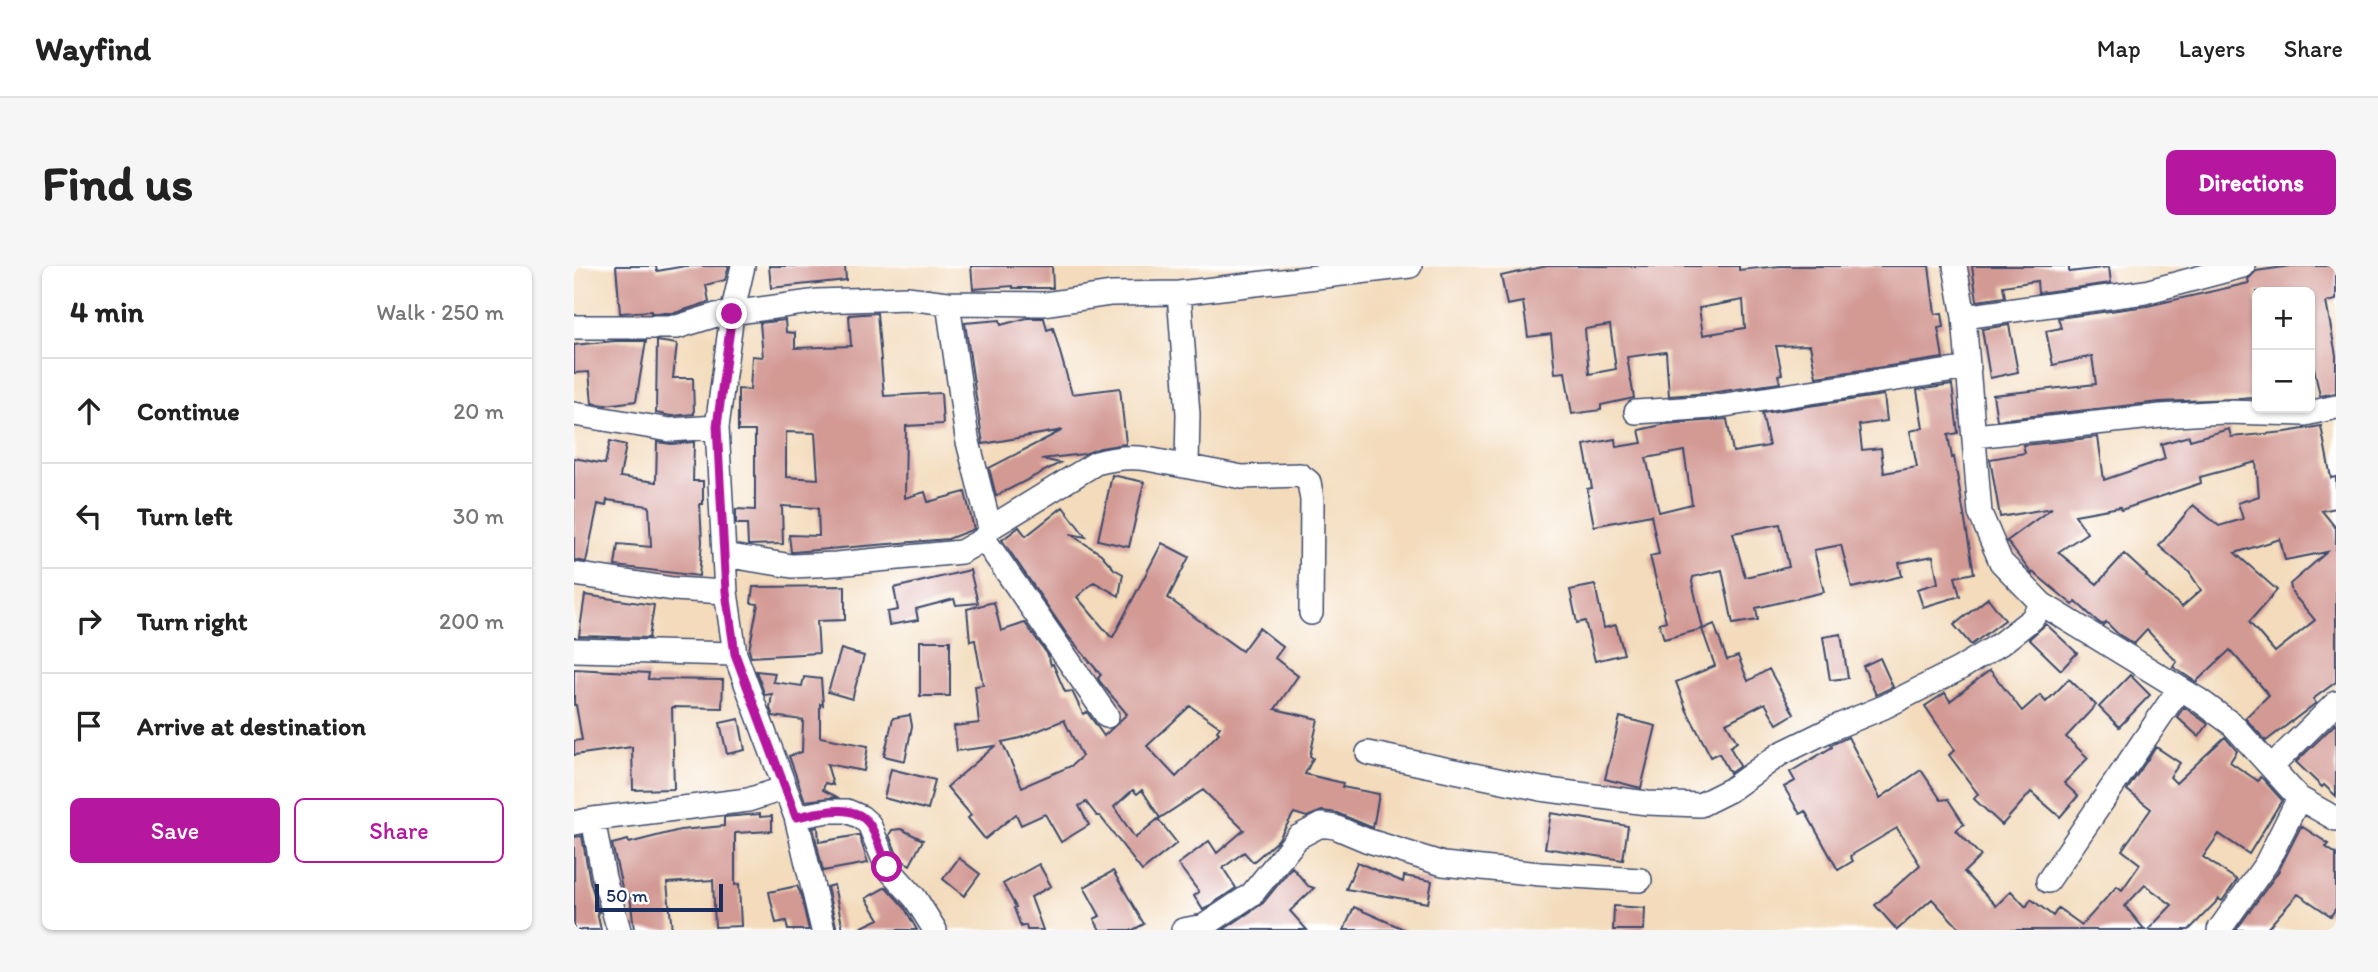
<!DOCTYPE html>
<meta charset="utf-8">
<style>
:root{--surface:#fff;--page:#f6f6f6;--text:#222;--muted:#767676;--line:#e0e0e0;--accent:#b5179e}
body{margin:0;font-family:Itim,sans-serif;background:var(--page);color:var(--text)}
.controls{position:absolute;right:21px;top:21px;display:grid;overflow:hidden;border-radius:10px;box-shadow:0 2px 5px #0004}
.controls button{width:63px;height:63px;display:grid;place-items:center;padding:0;border:0;border-bottom:2px solid var(--line);background:var(--surface);color:var(--text);font:35px sans-serif}
.scale{position:absolute;left:21px;bottom:18px;width:128px;box-sizing:border-box;padding-left:7px;border:4px solid #1b2f5e;border-top:0;font-size:19px;line-height:24px;white-space:nowrap;color:#1b2f5e;-webkit-text-stroke:5px #fff;paint-order:stroke}
.stop{position:absolute;width:21px;height:21px;margin:-16px;border:5px solid #b5179e;border-radius:50%;background:#fff}
.stop.end{background:#b5179e;border-color:#fff;box-shadow:0 2px 7px #0008}
.list{margin:0;padding:0;list-style:none}
h2{display:flex;justify-content:space-between;align-items:center;height:91px;margin:0;padding:0 28px;font-size:30px}
h2 small{font-size:23px;font-weight:400;color:var(--muted)}
.list li{display:grid;grid-template-columns:46px 1fr auto;gap:21px;align-items:center;box-sizing:border-box;height:105px;padding:0 28px;border-top:2px solid var(--line)}
.list b{display:block;font-size:26px;white-space:nowrap}
.list em{font-size:23px;font-style:normal;color:var(--muted)}
.actions{display:flex;gap:14px;padding:21px 28px}
.actions a{flex:1;padding:16px 0;border:2px solid var(--accent);border-radius:10px;text-align:center;font-size:24px;color:var(--accent)}
.actions .main{background:var(--accent);color:#fff}
.icon{flex:none;width:38px;height:38px;fill:none;stroke:currentColor;stroke-width:2;stroke-linecap:round;stroke-linejoin:round}
.map{position:relative;flex:none;width:1762px;height:664px;overflow:hidden;border-radius:10px}
header{display:flex;align-items:center;gap:42px;box-sizing:border-box;height:98px;padding:0 35px;background:var(--surface);border-bottom:2px solid var(--line)}
header strong{font-size:33px}
nav{display:flex;gap:38px;margin-inline-start:auto;font-size:24px}
.intro{display:flex;align-items:center;justify-content:space-between;box-sizing:border-box;height:168px;padding:0 42px}
h1{margin:0;font-size:49px}
.button{padding:18px 32px;border-radius:10px;background:var(--accent);color:#fff;font-size:24px;font-weight:700}
main{display:flex;gap:42px;padding:0 42px}
aside{flex:1;background:var(--surface);border-radius:10px;box-shadow:0 2px 5px #0004}
.map>svg:first-child{display:block}
</style>
<header>
<strong>Wayfind</strong>
<nav><a>Map</a><a>Layers</a><a>Share</a></nav>
</header>
<div class="intro"><h1>Find us</h1><a class="button">Directions</a></div>
<main>
<aside>
<h2>4 min<small>Walk · 250 m</small></h2>
<ul class="list">
<li><svg class="icon" aria-label="ahead" viewBox="0 0 24 24"><path d="M12 20V5M6 11l6-6 6 6"/></svg><div><b>Continue</b></div><em>20 m</em></li>
<li><svg class="icon" aria-label="left" viewBox="0 0 24 24"><path d="M17 20v-9H6M10 6l-5 5 5 5"/></svg><div><b>Turn left</b></div><em>30 m</em></li>
<li><svg class="icon" aria-label="right" viewBox="0 0 24 24"><path d="M7 20v-9h11M14 6l5 5-5 5"/></svg><div><b>Turn right</b></div><em>200 m</em></li>
<li><svg class="icon" aria-label="arrive" viewBox="0 0 24 24"><path d="M6 21V4h12l-3 4 3 4H6"/></svg><div><b>Arrive at destination</b></div></li>
</ul>
<div class="actions"><a class="main">Save</a><a>Share</a></div>
</aside>
<div class="map">
<svg width="1762" height="664" viewBox="0 0 1762 664">
<rect width="100%" height="100%" fill="#fff"/>
<filter id="ink" filterUnits="userSpaceOnUse"><feTurbulence type="fractalNoise" baseFrequency=".0143" numOctaves="2"/><feDisplacementMap in="SourceGraphic" scale="14" xChannelSelector="R" yChannelSelector="G"/><feConvolveMatrix kernelMatrix="1 2 1 2 8 2 1 2 1" color-interpolation-filters="sRGB"/></filter>
<filter id="wash" filterUnits="userSpaceOnUse"><feTurbulence type="fractalNoise" baseFrequency=".00686" numOctaves="4" result="noise"/><feDisplacementMap in="SourceGraphic" scale="28" xChannelSelector="R" yChannelSelector="G"/><feGaussianBlur stdDeviation="1.57" result="paint"/><feColorMatrix in="noise" values="0 0 0 0 0 0 0 0 0 0 0 0 0 0 0 0 0 1.4 0 .05"/><feComposite in="paint" operator="in"/></filter>
<g filter="url(#wash)">
<rect width="100%" height="100%" fill="#f3dbbb"/>
<g id="blocks">
<path fill="#d39a94" fill-rule="evenodd" d="M42,0H82L83,5L111,0H155L151,14L132,19L135,36L101,47H77V45L46,47Z
M195,0H271L272,14L197,22Z
M397,0H478L479,22H439V20L399,23Z
M973,0H1165V4L1206,0H1355L1361,48L1368,47L1370,61L1364,62L1369,92L1242,111L1236,79L1202,80L1208,108L1204,109L1206,117L1136,127L1095,130L1092,86L1053,91L1060,132L1027,139V144L998,148L991,106L981,107L977,68L954,71L949,36L933,39L927,10ZM1169,34L1171,62L1129,69L1125,42ZM1036,59L1042,103L1015,108L1011,63Z
M1398,0H1492L1495,1V6L1535,1L1537,17L1464,27L1463,15L1429,20L1431,31L1403,35Z
M1717,0H1762V34L1752,36L1762,89V127L1746,130L1736,83V26H1683V132L1586,136L1423,154L1419,129L1522,118L1518,90L1479,99L1472,65L1487,62L1484,52L1573,40L1675,17L1674,13L1682,5Z
M303,47L310,130L367,127L369,158L332,160L331,232L351,226L354,236L391,226L400,263L374,273L219,286H217L215,269L245,270L244,242L208,240L209,278L174,279L173,258H162V243L181,244V165H164V123L176,124L178,90L189,91L186,57L211,54L212,66L221,67V82L277,80L275,49ZM212,166L241,167L244,213L212,211Z
M453,52H470L473,64L479,62L498,128L546,122L552,178L526,182L510,188L467,193L486,197L422,230L415,202L489,164L409,178L391,57L426,54L427,59Z
M1435,59L1444,106L1416,112L1408,63Z
M41,75H72L62,135L31,139L18,137L15,106L0,107V79Z
M83,75L103,78L99,112H119L120,148L97,150L82,147Z
M1378,119L1384,167L1374,169L1378,192L1380,191L1400,307L1381,311L1386,330L1349,341L1343,323L1364,317L1359,290L1325,297L1328,310L1278,322L1267,279L1240,284L1250,326L1182,342L1184,354L1159,358L1148,304L1119,311L1118,316L1129,363L1140,358L1153,394L1164,390L1174,415L1195,403L1220,448L1203,458L1191,437L1152,457L1163,476L1156,481L1166,500L1156,507L1145,487L1137,491L1113,445L1102,416L1141,400L1128,363L1090,373L1085,357L1092,355L1076,290L1085,288L1077,249L1020,260L1013,223L1018,222L1010,179L1041,173L1042,181L1068,177L1065,164L1092,158L1153,153L1159,186L1195,180L1188,147L1310,129L1313,155L1285,159L1288,184L1307,182L1310,207L1343,201L1336,165L1349,162L1343,124ZM1110,185L1118,238L1085,246L1072,192ZM1206,258L1215,301L1171,311L1159,267Z
M1747,160L1757,212L1762,211V242L1748,245L1762,262V416L1739,433L1742,437L1692,475L1671,452L1695,429L1656,384L1622,416L1599,401L1603,396L1573,364L1560,378L1544,368L1532,356L1529,359L1523,355L1502,336L1499,339L1459,306L1458,308L1433,275L1478,242L1426,251L1416,193L1451,187L1449,179L1524,171L1530,214L1591,193L1587,178L1615,170L1616,174L1655,163L1657,171L1712,166ZM1682,196L1685,230L1664,237L1669,253L1645,260L1619,239L1585,280L1615,306L1627,324L1608,341L1572,310L1573,309L1550,288L1523,318L1484,286L1513,267L1501,249L1546,241L1547,244L1627,217L1626,211ZM1706,273L1711,294L1753,286L1716,318L1718,327L1741,354L1701,386L1675,356L1703,324L1661,287Z
M36,175L52,179L46,211L82,216L83,176L97,178L120,176L119,215H129V238H126L128,276L125,310L41,300L44,278L77,281L75,240L33,234L32,240L24,238L12,296L0,294V192L31,198Z
M538,209L570,216L555,281L524,274Z
M489,241L512,271L496,268L527,288L540,303L549,308L545,330L520,316L503,331L536,370L539,371L588,277L615,291L594,332L668,385L685,362L709,381L701,392L724,410L701,443L744,453L736,490L739,492L731,508L769,517L768,521L805,528L799,562L763,547L748,545L733,551L720,547L704,574L679,596L670,586L649,602L662,622L629,644L620,630L625,626L604,598L635,575L643,587L670,564L629,524L586,552L568,524L563,528L559,524L540,541L561,572L584,553L603,577L568,605L526,550H523L512,536L505,540L515,559L487,576L471,548L447,559L442,548L411,573L394,552L397,549L373,521L421,480L383,485L380,460L405,457L401,420L409,419L401,374L396,375L393,343L420,336L427,365L451,357L474,389L477,399L479,398L491,426L498,425L509,448L513,446L530,470L553,448L526,416L524,412L527,409L494,370L428,274L445,261L452,270ZM616,440L646,461L643,465L645,467L602,511L573,480ZM490,454L508,490L497,500L448,521L428,476L446,472Z
M396,304L404,337L382,339L380,333L342,343L344,354L315,359L313,346L324,344L320,322Z
M1021,319L1030,362L1042,359L1050,388L1021,395L1011,355L1003,357L996,324Z
M271,320V354L243,355L245,387L177,391L175,384L184,338L177,337L179,321Z
M11,329L80,339L75,372L5,370Z
M1414,332L1431,354L1397,379L1380,359Z
M1472,358L1503,387L1487,404L1455,373Z
M1267,368L1274,412L1256,414L1249,371Z
M346,375H376V430H346Z
M267,383L290,390L278,433L254,426Z
M1306,392L1319,421L1302,429L1289,400Z
M0,403L75,407L74,413L149,414L148,442L98,441L100,523L59,524L58,481L0,489V475L8,474L2,439H0Z
M1416,404L1448,445L1466,429L1472,436L1495,413L1522,439L1492,471L1514,492L1490,517L1504,530L1486,551L1457,526L1428,559L1400,533L1404,528L1375,489L1381,484L1351,440L1371,427L1376,435Z
M182,405L201,407L199,416L228,420L230,411L247,413L249,439L246,438V471L294,480L290,505L253,498L259,519L251,517L249,524L263,531L231,535L215,490L228,486L229,454L199,450L196,442L198,428L191,429Z
M1556,409L1576,429L1545,461L1525,441Z
M1610,441L1634,458L1625,471L1603,451Z
M336,449L338,460L331,495L310,490L319,452Z
M1046,451L1082,460L1067,522L1031,513Z
M165,453L171,484L153,488L146,457Z
M1762,457V530L1750,519L1748,521L1722,496Z
M1274,471L1306,532L1347,504L1367,534L1374,533L1390,558L1382,564L1407,590L1390,606L1422,640L1437,625L1452,641L1457,633L1479,650L1484,642L1508,659L1543,620L1548,624L1566,598L1548,584L1577,543L1553,524L1582,481L1606,497L1596,511L1602,517L1651,471L1663,485L1656,496L1684,515L1686,511L1689,513L1708,534L1675,588L1645,568L1629,591L1663,614L1648,635L1645,633L1615,664H1574L1598,639L1571,619L1551,640L1571,664H1387L1358,633L1323,664L1301,639L1346,599L1323,562L1276,590L1279,595L1264,604L1231,545L1226,548L1210,521L1221,515L1216,506L1258,481L1257,479Z
M317,503L361,514L354,544L310,532Z
M977,547L1054,560L1049,594L971,582Z
M186,548V551L198,550V565L161,567V619L165,618L167,660L141,661L139,614L93,617L98,664H60L56,629L50,630L38,578L54,574L55,577L106,564L150,560V551Z
M1727,560L1755,578L1752,581L1762,588V642L1757,650L1724,628L1692,664H1662L1704,606Z
M244,561L245,576L285,569L294,597L249,605L239,562Z
M327,563L349,574L336,599L325,593L315,569L318,564Z
M8,570L16,615L25,646H23L27,664H0V571Z
M385,592L406,608L390,630L369,613Z
M783,596L829,616L830,610L858,615L854,637L772,623Z
M465,598L477,620L457,631L469,664H453L452,659L447,661L440,642L442,641L429,618Z
M718,601L734,620L740,622L716,645L733,664H649L689,637Z
M539,605L570,658L559,664H526L520,653L526,650L510,621Z
M260,619L269,664H263L253,621Z
M223,620L226,626L235,664H214L212,655L202,657L195,626Z
M312,621L330,641L343,664H282L305,653L292,632Z
M1040,640L1071,642L1070,664H1039Z
M780,641L832,664H770Z"/>
</g>
</g>
<g filter="url(#ink)">
<use href="#blocks" fill-opacity="0" stroke="#3b496c" stroke-width="2"/>
<g fill="none" stroke-linecap="round" stroke-linejoin="round">
<g stroke="#3b496c" stroke-width="26">
<path id="minor" d="M169,0L158,48L143,161L152,326L161,388L222,551L249,664
M1381,0L1390,51L1406,247L1427,296L1468,338L1625,434L1659,459L1725,532L1762,553
M605,27L614,148L613,199
M374,37L393,172L416,262L410,273L533,450
M1390,51L1571,26L1669,0
M0,61H103L142,49L244,35L333,32L374,37L470,38L537,28L605,27L836,0
M1062,146L1138,141L1395,102
M0,148L96,164L143,161
M1401,170L1587,150L1650,146L1731,148L1762,141
M416,262L522,197C540,192 555,190 573,193L668,211L726,209L735,216L738,234L737,347
M150,289L218,300L262,298L387,286L410,273
M0,308L99,323L152,326
M0,384L161,388
M794,487L967,523L1073,537L1126,539L1156,524L1206,488L1259,462L1310,441L1385,403L1426,378L1458,353L1468,338
M1698,500L1762,437
M222,551L254,545H273L287,551L295,558L313,601L341,632L361,664
M19,553L30,612L45,664
M0,557L19,553L174,534L211,522
M1474,615L1605,423
M609,664L630,660L678,628L724,571L747,559L761,561L792,574L869,598L966,608L1066,614
M1645,664L1692,598L1725,532"/>
</g>
<use href="#minor" stroke="#fff" stroke-width="23"/>
</g>
</g>
<g fill="none" stroke-linecap="round" stroke-linejoin="round" filter="url(#ink)">
<path stroke="#b5179e" stroke-width="9" d="M158,48L143,160L152,326L161,388L222,551C244,547 280,535 296,559C303,571 308,587 313,601"/>
</g>
</svg>
<div class="controls">
<button>+</button>
<button>−</button>
</div>
<div class="scale">50 m</div>
<div class="stop" style="left:313px;top:601px"></div>
<div class="stop end" style="left:158px;top:48px"></div>
</div>
</main>
